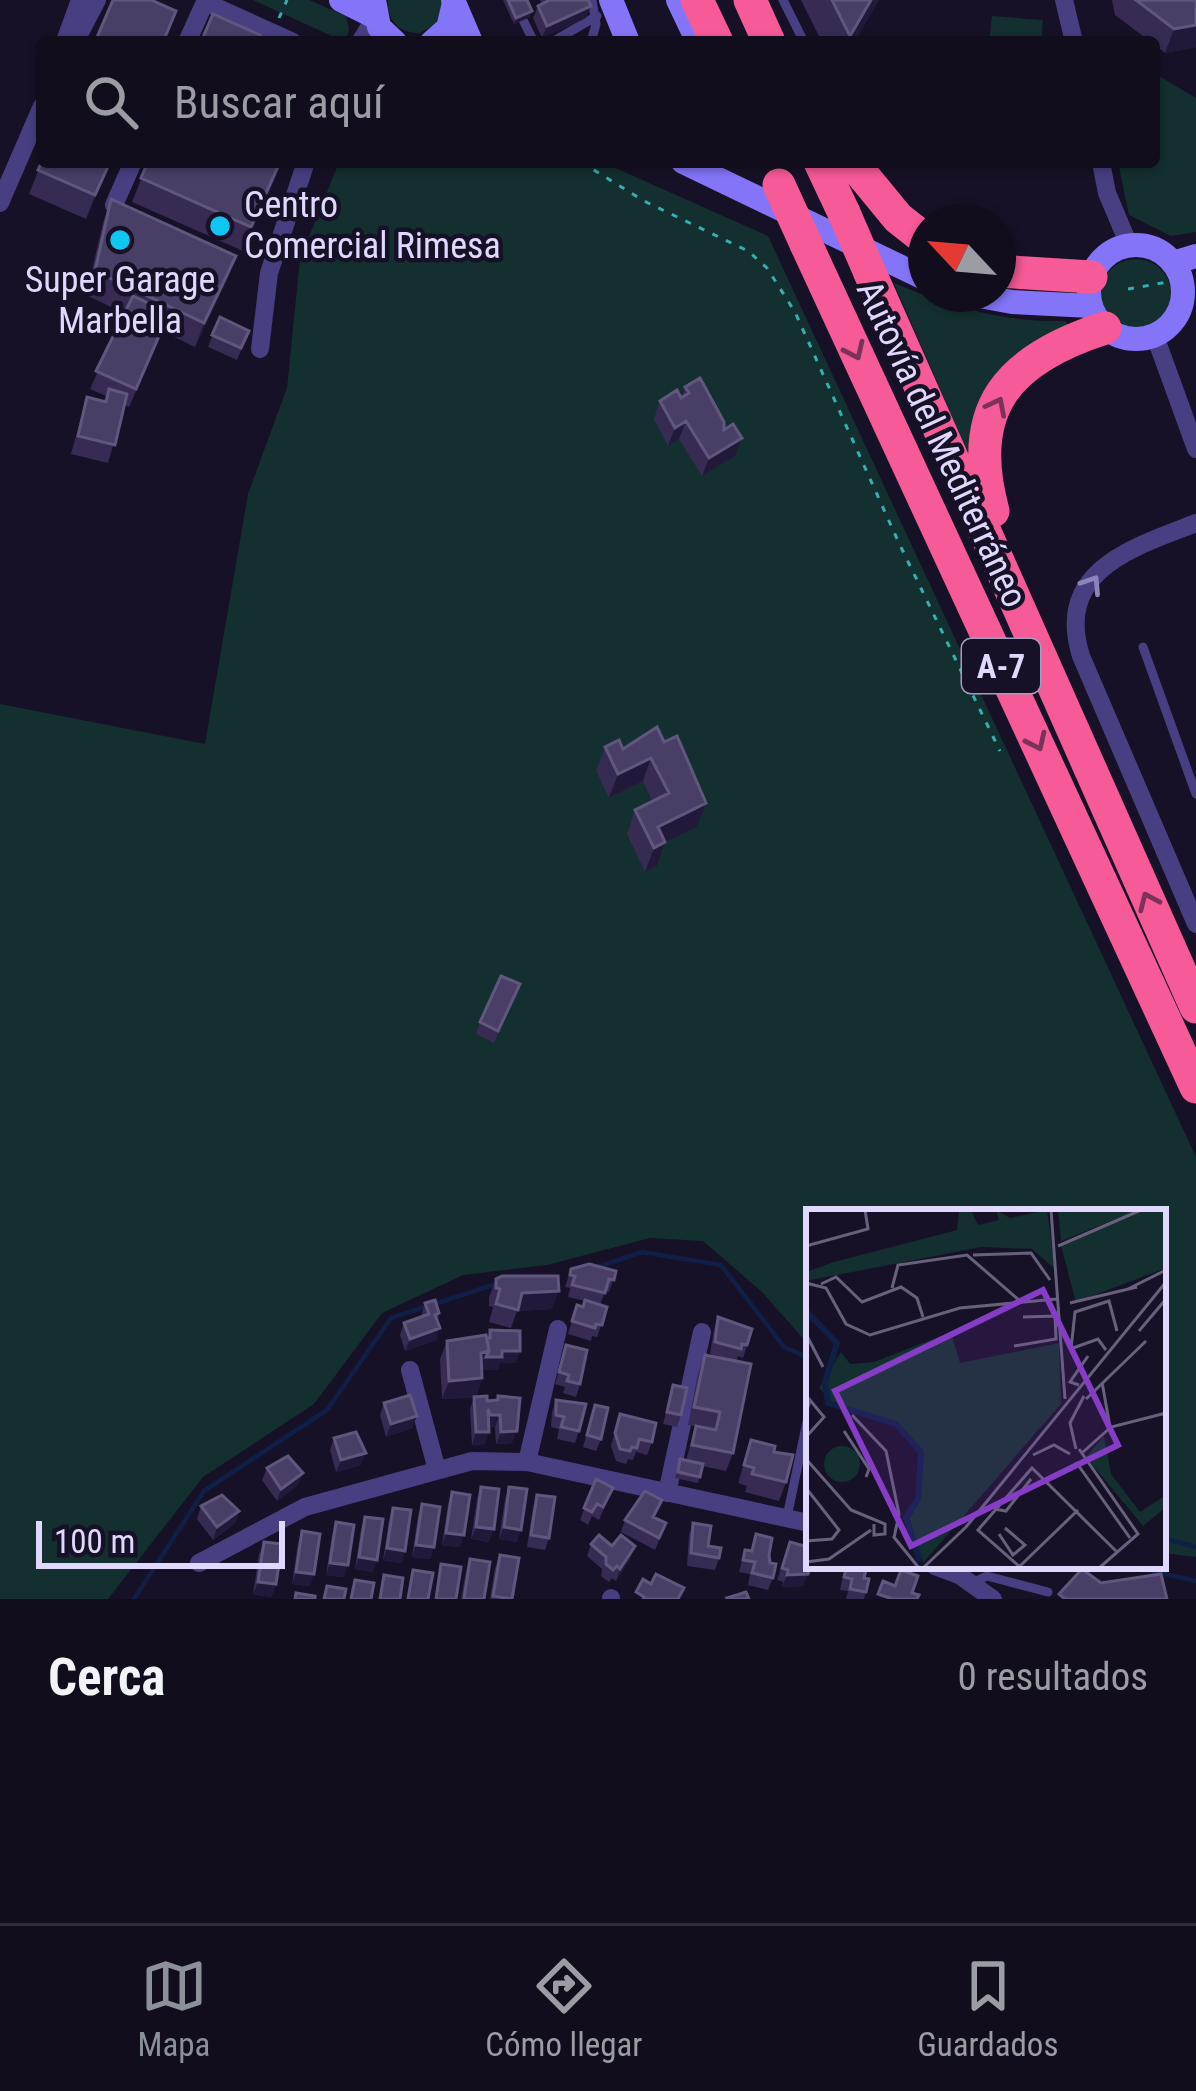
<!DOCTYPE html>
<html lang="es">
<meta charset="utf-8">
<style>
:root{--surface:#110d1d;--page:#1e1b2a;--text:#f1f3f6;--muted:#9c9ca4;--line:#302d3b;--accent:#8c9099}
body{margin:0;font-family:"Roboto Condensed",sans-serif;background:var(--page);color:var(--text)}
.compass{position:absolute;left:908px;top:204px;width:108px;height:108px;border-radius:50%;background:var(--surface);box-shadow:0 3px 9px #0004;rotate:296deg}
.scale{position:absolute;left:36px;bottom:30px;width:249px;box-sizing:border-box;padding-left:12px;border:6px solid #e0d9fd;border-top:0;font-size:33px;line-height:42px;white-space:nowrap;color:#e0d9fd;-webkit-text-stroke:9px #171127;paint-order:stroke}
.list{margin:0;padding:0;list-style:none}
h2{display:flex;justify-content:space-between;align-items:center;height:156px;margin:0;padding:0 48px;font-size:51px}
h2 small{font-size:39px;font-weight:400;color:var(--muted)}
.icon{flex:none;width:66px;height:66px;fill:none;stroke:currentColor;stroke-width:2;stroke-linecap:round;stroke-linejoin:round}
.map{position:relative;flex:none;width:1196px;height:1599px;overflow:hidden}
.search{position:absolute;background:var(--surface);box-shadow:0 3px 9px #0004;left:36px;right:36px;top:36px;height:132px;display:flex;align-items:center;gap:30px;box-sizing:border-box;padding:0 42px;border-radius:12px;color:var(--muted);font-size:45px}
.sheet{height:324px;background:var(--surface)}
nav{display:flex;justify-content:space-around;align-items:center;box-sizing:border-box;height:168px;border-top:3px solid var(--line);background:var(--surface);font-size:33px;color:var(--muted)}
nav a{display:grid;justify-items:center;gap:6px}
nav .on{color:var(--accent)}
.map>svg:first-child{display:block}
</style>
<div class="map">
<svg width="1196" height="1599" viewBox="0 0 1196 1599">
<rect width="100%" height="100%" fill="#171127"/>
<path fill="#142f30" d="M253,0H309L346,16L349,30L345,42H332L334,37Z
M388,0H443L437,23L420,33C399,33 387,21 388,0Z
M992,16L1043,20L1041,42L989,41Z
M1154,73L1196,98V232L1171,236L1129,215L1118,162H1154Z
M339,162H602L768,236L1196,1157V1557L1163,1553V1212H809V1345L762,1292L703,1241L650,1238L547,1265L463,1275L382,1313L314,1404L203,1477L108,1599H0V704L205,744L248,494L287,388L300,259Z
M1101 294a35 35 0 1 1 70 0a35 35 0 1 1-70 0Z
M894,283C951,307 1002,322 1065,321L1072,329L1028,356L973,465Z"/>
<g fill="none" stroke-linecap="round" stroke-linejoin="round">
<path stroke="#0f1f47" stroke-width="4.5" d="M595,1268L642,1252L721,1265L784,1347L809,1358
M1163,1538L1196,1547
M1130,1566L1196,1581
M134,1599L204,1491L327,1410L391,1318L496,1284"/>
<path stroke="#36afb3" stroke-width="3" stroke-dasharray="6 9" stroke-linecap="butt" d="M279,18L287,0
M581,162L644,201L748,251L767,268L795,312L898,541L1000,751
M1128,289L1168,282"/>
<path stroke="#483f83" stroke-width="9" d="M513,0L534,42
M783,0L804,42
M552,42L597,16
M591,42L596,24L592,0
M1143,647L1196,794
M787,1517L808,1417
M974,1582L987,1576L1048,1592"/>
<path stroke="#483f83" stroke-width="18" d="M1064,0L1074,42
M65,41L80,0
M75,42L97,0
M187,42L205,2L293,42
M360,42L375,18
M1101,162L1107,193L1129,245
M0,203L42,106
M114,205L133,162
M1155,336L1196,449
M260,349L269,273L306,162
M1196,523C1134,547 1054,570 1081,656L1196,924
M410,1370L437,1470
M527,1462L558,1329
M667,1493L702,1332
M199,1563L305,1507L472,1461L527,1462L809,1523
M935,1566L959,1575L993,1599
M611,1598V1599"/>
<path stroke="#8475f8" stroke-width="24" d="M341,0L375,17
M374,0L379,27L395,42
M453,0L471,42
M611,0L628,42
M678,0L698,42
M432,42L448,28L454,3
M683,162L926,279
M1089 292a47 47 0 1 1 94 0a47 47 0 1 1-94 0Z
M1173,263L1196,256
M969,294L1012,302L1091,306"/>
<path stroke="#f65a97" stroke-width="33" d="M697,0L717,42
M750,0L769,42
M820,162L844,213
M852,162L898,218L926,240
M806,244L1196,1087
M998,271L1091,277
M870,273L1196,1007
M993,511C965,408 1008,359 1105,328"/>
<path stroke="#f65a97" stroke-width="33" d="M779,185L806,244
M844,213L870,273"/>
</g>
<path fill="#372b54" d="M503,0H530L527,1L530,17L514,24Z
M540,0H588L586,18L542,38L533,18L538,6L542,4Z
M801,0H879L854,42H822Z
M1112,0H1196V47L1165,53L1154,44V42H1151L1115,15Z
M42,161L111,162L86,219L29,194Z
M148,162H282L243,251L132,202Z
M111,199L236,256L227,280L195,347L162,331L129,407L125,405L108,463L71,454L87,397L104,401L106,396L90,389L124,313L86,295L103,223Z
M220,317L249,331L237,360L208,347Z
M685,387L724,430L735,456L702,476L679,439L668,446L654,419L660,401L681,398Z
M664,742L706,803L697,827L665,842L657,866L645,872L627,834L635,810L652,801L643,781L609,798L596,771L605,747L623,749Z
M520,984L494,1043L476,1034L480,1022Z
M571,1269L616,1271L609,1292L605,1291L600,1305L607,1307L597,1337L592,1336L591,1341L568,1334L577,1305L583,1307L585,1301L568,1297L570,1288L565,1287Z
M496,1279L552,1309L517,1311L511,1328L489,1322L493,1307L489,1306V1297Z
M425,1303L439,1313L436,1340L405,1351L400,1335L404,1323L421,1317Z
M718,1317L747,1345L743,1358L738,1356L737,1361L710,1354L714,1329Z
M490,1330L516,1363H500L498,1370H482V1378L476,1397L442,1399L440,1359L447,1341L488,1338Z
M566,1345L580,1384L576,1397L563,1393L565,1387L555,1384Z
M705,1355L733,1453L726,1471L702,1466L698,1483L675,1478L680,1459L686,1461L695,1426L688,1425L698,1373Z
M673,1385L681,1415L677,1427L663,1424Z
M498,1396L512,1443L496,1444L495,1427H489L485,1444L472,1445L470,1409L474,1397L487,1401L497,1400Z
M556,1400L579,1431L575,1443L557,1439L559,1429L551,1427L552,1412Z
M384,1403L417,1416L412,1428L386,1437L380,1415Z
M595,1405L601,1439L596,1451L583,1447Z
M620,1414L652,1442L647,1455L636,1452L633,1460L628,1459L626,1464L616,1461L611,1446Z
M334,1438L361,1465L336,1472L330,1450Z
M751,1440L774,1452L786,1482L779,1501L745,1492L747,1486L738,1483Z
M267,1468L303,1473L298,1485L277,1501L262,1480Z
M596,1479L613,1488L599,1520L592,1516L588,1525L580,1520Z
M481,1487L489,1542L471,1539L477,1499Z
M509,1487L517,1542L499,1539L505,1499Z
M452,1492L460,1547L442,1545L448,1504Z
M537,1495L549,1538L545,1550L527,1547L533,1507Z
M422,1504L434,1547L430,1559L412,1557L418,1516Z
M201,1506L239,1511L235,1523L213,1540L197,1519Z
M393,1508L405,1551L401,1563L383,1560L389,1520Z
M365,1517L373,1572L355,1569L361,1529Z
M655,1518L666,1523L655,1550L621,1532L625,1520Z
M336,1522L344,1577L326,1575L332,1535Z
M693,1523L708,1546L719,1558L715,1570L687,1566L689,1535Z
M302,1531L310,1586L292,1584L298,1543Z
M756,1534L769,1555L773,1578L768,1590L748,1585L750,1574L739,1572L745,1550L750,1551Z
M264,1542L276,1584L271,1597L253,1594L259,1554Z
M790,1542L805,1561L803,1586L782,1587L783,1582L777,1580Z
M591,1544L612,1546L630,1559L616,1581L612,1578L609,1582L601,1576L602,1569L587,1556Z
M500,1555L512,1599H490L495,1568Z
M470,1559L484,1599H461L466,1571Z
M845,1566H867L864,1578L866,1592L864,1599H846L848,1591L840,1590Z"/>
<path fill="#22193a" d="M871,0H879L854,42H848Z
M591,6L586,18L542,38L547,26Z
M532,11L530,17L514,24L516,18Z
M1196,25V47L1165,53L1174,29Z
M110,162H111L86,219L95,195Z
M280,162H282L243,251L251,227Z
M236,256L227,280L195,347L204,323Z
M686,421L679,439L668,446L675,428Z
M742,438L735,456L702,476L709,458Z
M651,758L643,781L609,798L618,774Z
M706,803L697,827L665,842L657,866L645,872L654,848L658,827Z
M559,1291L552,1309L517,1311L522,1293Z
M440,1328L436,1340L405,1351L410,1339Z
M502,1351H520L516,1363H500L498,1370H482L481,1353Z
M482,1378L476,1397L442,1399L449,1381Z
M490,1415H500L495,1427L486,1428Z
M417,1416L412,1428L386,1437L391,1424Z
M517,1431L512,1443L496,1444L501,1432Z
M476,1432H489L485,1444L472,1445Z
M366,1453L361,1465L336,1472L341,1460Z
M303,1473L298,1485L277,1501L281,1489Z
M239,1511L235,1523L213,1540L217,1527Z
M476,1527L494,1529L489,1542L471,1539Z
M504,1527L521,1530L517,1542L499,1539Z
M446,1533L464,1535L460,1547L442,1545Z
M416,1545L434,1547L430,1559L412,1557Z
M635,1546L630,1559L616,1581L620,1569Z
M387,1548L405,1551L401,1563L383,1560Z
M359,1557L377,1560L373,1572L355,1569Z
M330,1563L348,1565L344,1577L326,1575Z
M296,1572L314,1574L310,1586L292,1584Z
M808,1574L803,1586L782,1587L787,1575Z
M258,1582L276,1584L271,1597L253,1594Z"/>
<path fill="#493e66" stroke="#61567e" stroke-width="3" d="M113,0H151L176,11L163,42H95Z
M508,0H527L532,11L516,18Z
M550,0H588L591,6L547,26L538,6Z
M832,0H871L850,36Z
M1136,0H1196V25L1174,29Z
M213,14L260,35L257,42H201Z
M42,161V162H110L95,195L38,170Z
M148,162H280L251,227L141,178Z
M111,199L236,256L204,323L95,271Z
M133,296L169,313L136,389L96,371Z
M220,317L249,331L241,348L212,335Z
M700,378L724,422V430L733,424L742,438L709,458L686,421L675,428L660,401L677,390L681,398L689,393L685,387Z
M109,389L127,394L115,445L78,436L87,397L106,402Z
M657,727L664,742L677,736L706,803L658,827L665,842L654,848L635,810L669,793L651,758L618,774L605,747L619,740L623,749Z
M501,976L520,984L498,1031L480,1022Z
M589,1264L616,1271L614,1280L609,1279L605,1293L572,1285L575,1276L570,1275L571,1269Z
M502,1276H558L559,1291L522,1293L518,1310L496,1304L500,1289L496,1288V1279Z
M435,1300L439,1313L435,1315L440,1328L410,1339L404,1323L429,1314L425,1303Z
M585,1300L607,1307L602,1325L596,1324L595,1328L572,1321L577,1305L583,1307Z
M718,1317L752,1329L747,1345L742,1344L741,1349L715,1342Z
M490,1330L520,1331V1351H502V1357H486L489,1351L487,1338H490Z
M486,1335L489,1351L481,1353L482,1378L449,1381L447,1341Z
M566,1345L587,1350L580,1384L567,1381L569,1375L559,1372Z
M705,1355L751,1364L733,1453L692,1445L696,1426L716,1430L720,1412L694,1407Z
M673,1385L687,1388L681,1415L667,1412Z
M410,1395L417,1416L391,1424L384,1403Z
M487,1396V1401L498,1400V1396L520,1398L517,1431L501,1432L500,1415H490L488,1409L489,1432H476L474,1397Z
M556,1400L586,1404L579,1431L561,1427L564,1417L556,1415Z
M595,1405L608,1408L601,1439L587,1435Z
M620,1414L656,1423L652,1442L639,1439L637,1448L632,1447L630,1451L620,1449L615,1433Z
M356,1432L366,1453L341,1460L334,1438Z
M751,1440L775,1446L774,1452L793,1455L786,1482L752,1474L754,1468L744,1465Z
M288,1456L303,1473L281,1489L267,1468Z
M680,1459L703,1464L700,1477L678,1472Z
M596,1479L613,1488L603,1507L597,1504L592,1512L584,1508Z
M481,1487L499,1489L494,1529L476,1527Z
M509,1487L527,1489L521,1530L504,1527Z
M645,1491L662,1500L653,1517L666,1523L659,1538L625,1520Z
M452,1492L470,1495L464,1535L446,1533Z
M222,1495L239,1511L217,1527L201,1506Z
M537,1495L555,1497L549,1538L531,1535Z
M422,1504L440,1507L434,1547L416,1545Z
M393,1508L411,1510L405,1551L387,1548Z
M365,1517L383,1519L377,1560L359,1557Z
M336,1522L354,1525L348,1565L330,1563Z
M693,1523L711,1526L708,1546L721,1548L719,1558L691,1553Z
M302,1531L320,1534L314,1574L296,1572Z
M756,1534L772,1538L769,1555L770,1563L776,1564L773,1578L752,1573L755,1562L743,1560L745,1550L752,1551Z
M599,1535L612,1546L621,1535L635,1546L620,1569L617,1566L613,1570L606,1564V1557L591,1544Z
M264,1542L282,1544L276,1584L258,1582Z
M790,1542L808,1547L805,1561L809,1562L810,1566L808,1574L787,1575L788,1570L782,1568Z
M500,1555L519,1558L512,1599L493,1596Z
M470,1559L490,1562L484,1599H464Z
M441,1564L461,1567L456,1599H436Z
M847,1566H867L864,1578L869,1579L866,1592L850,1589L852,1579L844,1577Z
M1082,1569L1101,1583L1161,1574L1167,1599H1065L1059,1594Z
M413,1570L433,1573L428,1599H408Z
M901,1570L918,1576L912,1593L919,1595L917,1599H892L878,1594L883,1581L895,1586Z
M656,1574L684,1588L678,1599H643L644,1597L636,1592L643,1579L651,1584Z
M384,1575L403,1578L400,1599H380Z
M355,1580L374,1583L371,1599H351Z
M327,1586L346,1589L344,1599H324Z
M746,1592L749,1599H728L727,1598Z
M296,1593L315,1596V1599H295Z"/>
<defs><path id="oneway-chevron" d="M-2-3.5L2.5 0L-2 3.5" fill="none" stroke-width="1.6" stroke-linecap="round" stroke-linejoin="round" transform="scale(3)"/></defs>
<g stroke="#7b3259">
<use href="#oneway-chevron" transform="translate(855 351) rotate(65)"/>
<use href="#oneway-chevron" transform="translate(997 406) rotate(-63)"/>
<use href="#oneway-chevron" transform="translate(1037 742) rotate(65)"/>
<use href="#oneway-chevron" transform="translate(1148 901) rotate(-114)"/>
</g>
<use stroke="#8c84ba" href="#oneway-chevron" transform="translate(1092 584) rotate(-57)"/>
<g fill="#0fc7f2" stroke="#171127" stroke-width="4.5">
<circle cx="220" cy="226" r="12"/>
<circle cx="120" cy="240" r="12"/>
</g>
<g text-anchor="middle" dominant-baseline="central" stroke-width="9" stroke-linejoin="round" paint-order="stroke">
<rect fill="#171127" stroke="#a49dbd" stroke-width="3" x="962" y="639" width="78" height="54" rx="9"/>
<g font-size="33" font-weight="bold" fill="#e0d9fd">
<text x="1001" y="666">A-7</text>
</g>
<g font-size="36" fill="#e0d9fd" stroke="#171127" text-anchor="start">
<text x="244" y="205">Centro<tspan x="244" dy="41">Comercial Rimesa</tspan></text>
<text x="120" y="280" text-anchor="middle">Super Garage<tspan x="120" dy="41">Marbella</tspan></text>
</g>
<g font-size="36" fill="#e0d9fd" stroke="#171127">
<text transform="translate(942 444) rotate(65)">Autovía del Mediterráneo</text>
</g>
</g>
<g transform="translate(806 1209)">
<rect width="360" height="360" fill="#171127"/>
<path d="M165,1L172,16L193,11L190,1L204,9L241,1L249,60L226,40L175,38L0,72V63L28,53L151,21L153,3ZM252,1H332L255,32ZM337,1H360V59L270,93L255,37ZM145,123L154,154L253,134L255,195L117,354L102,312L115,290L117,244L90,213L27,194L13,179L35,143L44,155L68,153ZM298,227L305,265L334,303L360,286V298L337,317L280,248ZM18 255a18 18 0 1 1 36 0a18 18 0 1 1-36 0Z" fill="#142f30"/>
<path fill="none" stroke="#0f1f47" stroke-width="6" d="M0,102L31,134L19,173L22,194L90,215L115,243L112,290L100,308L114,352"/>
<path fill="none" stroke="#67617d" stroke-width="3" d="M41,1H103M245,1L259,190M0,37L62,20L59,1M252,37L335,1M167,46L225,44L244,71M0,74L20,79L40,115L64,126L154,99L251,90M15,75L30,68L56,93L95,78L111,89L117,108M86,79L92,56L161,46L214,92M322,80L360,61M264,94L331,78M333,122L360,90M0,125L17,158M208,137L250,130L249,107L217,108M267,139L292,130L300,141M265,140L269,103L303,92L311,122M296,173L304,218M273,176L264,173L282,147M280,190L340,132M0,204L4,191L18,208L0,228M46,206L80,242L93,305L88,329M38,222L63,260L60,268M270,240L264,214L278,187M273,240L332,325L293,359M277,243L305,218L360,204M227,246L248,236L264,245M0,250L45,301L79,315V325L68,326V315M270,253L324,329M0,279L33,321L26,330L0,332M188,300L200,302L225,270M193,325L207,346L219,336L199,319M87,327L113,359M0,353L23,350L65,321M214,357L272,301M117,359L160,318L360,73M215,359L172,321L226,259L310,342"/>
<path fill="#853dc5" fill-opacity="0.15" stroke="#853dc5" stroke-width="6" d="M237,81L312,236L105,337L29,182Z"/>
<rect width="360" height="360" fill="none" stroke="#e0d9fd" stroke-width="6"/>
</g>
</svg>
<svg class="compass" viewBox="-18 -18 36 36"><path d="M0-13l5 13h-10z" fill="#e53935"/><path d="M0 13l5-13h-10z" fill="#9c9ca4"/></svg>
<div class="scale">100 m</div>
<div class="search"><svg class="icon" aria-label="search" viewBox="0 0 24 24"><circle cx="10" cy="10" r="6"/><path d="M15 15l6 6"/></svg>Buscar aquí</div>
</div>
<section class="sheet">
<h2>Cerca<small>0 resultados</small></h2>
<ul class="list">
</ul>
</section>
<nav>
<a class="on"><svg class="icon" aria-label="map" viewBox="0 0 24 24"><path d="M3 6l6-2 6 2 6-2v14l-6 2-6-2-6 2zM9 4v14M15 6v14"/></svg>Mapa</a>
<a><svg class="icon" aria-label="directions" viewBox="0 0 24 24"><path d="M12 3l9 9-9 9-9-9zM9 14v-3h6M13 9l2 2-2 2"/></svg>Cómo llegar</a>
<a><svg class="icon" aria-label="saved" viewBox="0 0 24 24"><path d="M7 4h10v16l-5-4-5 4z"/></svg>Guardados</a>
</nav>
